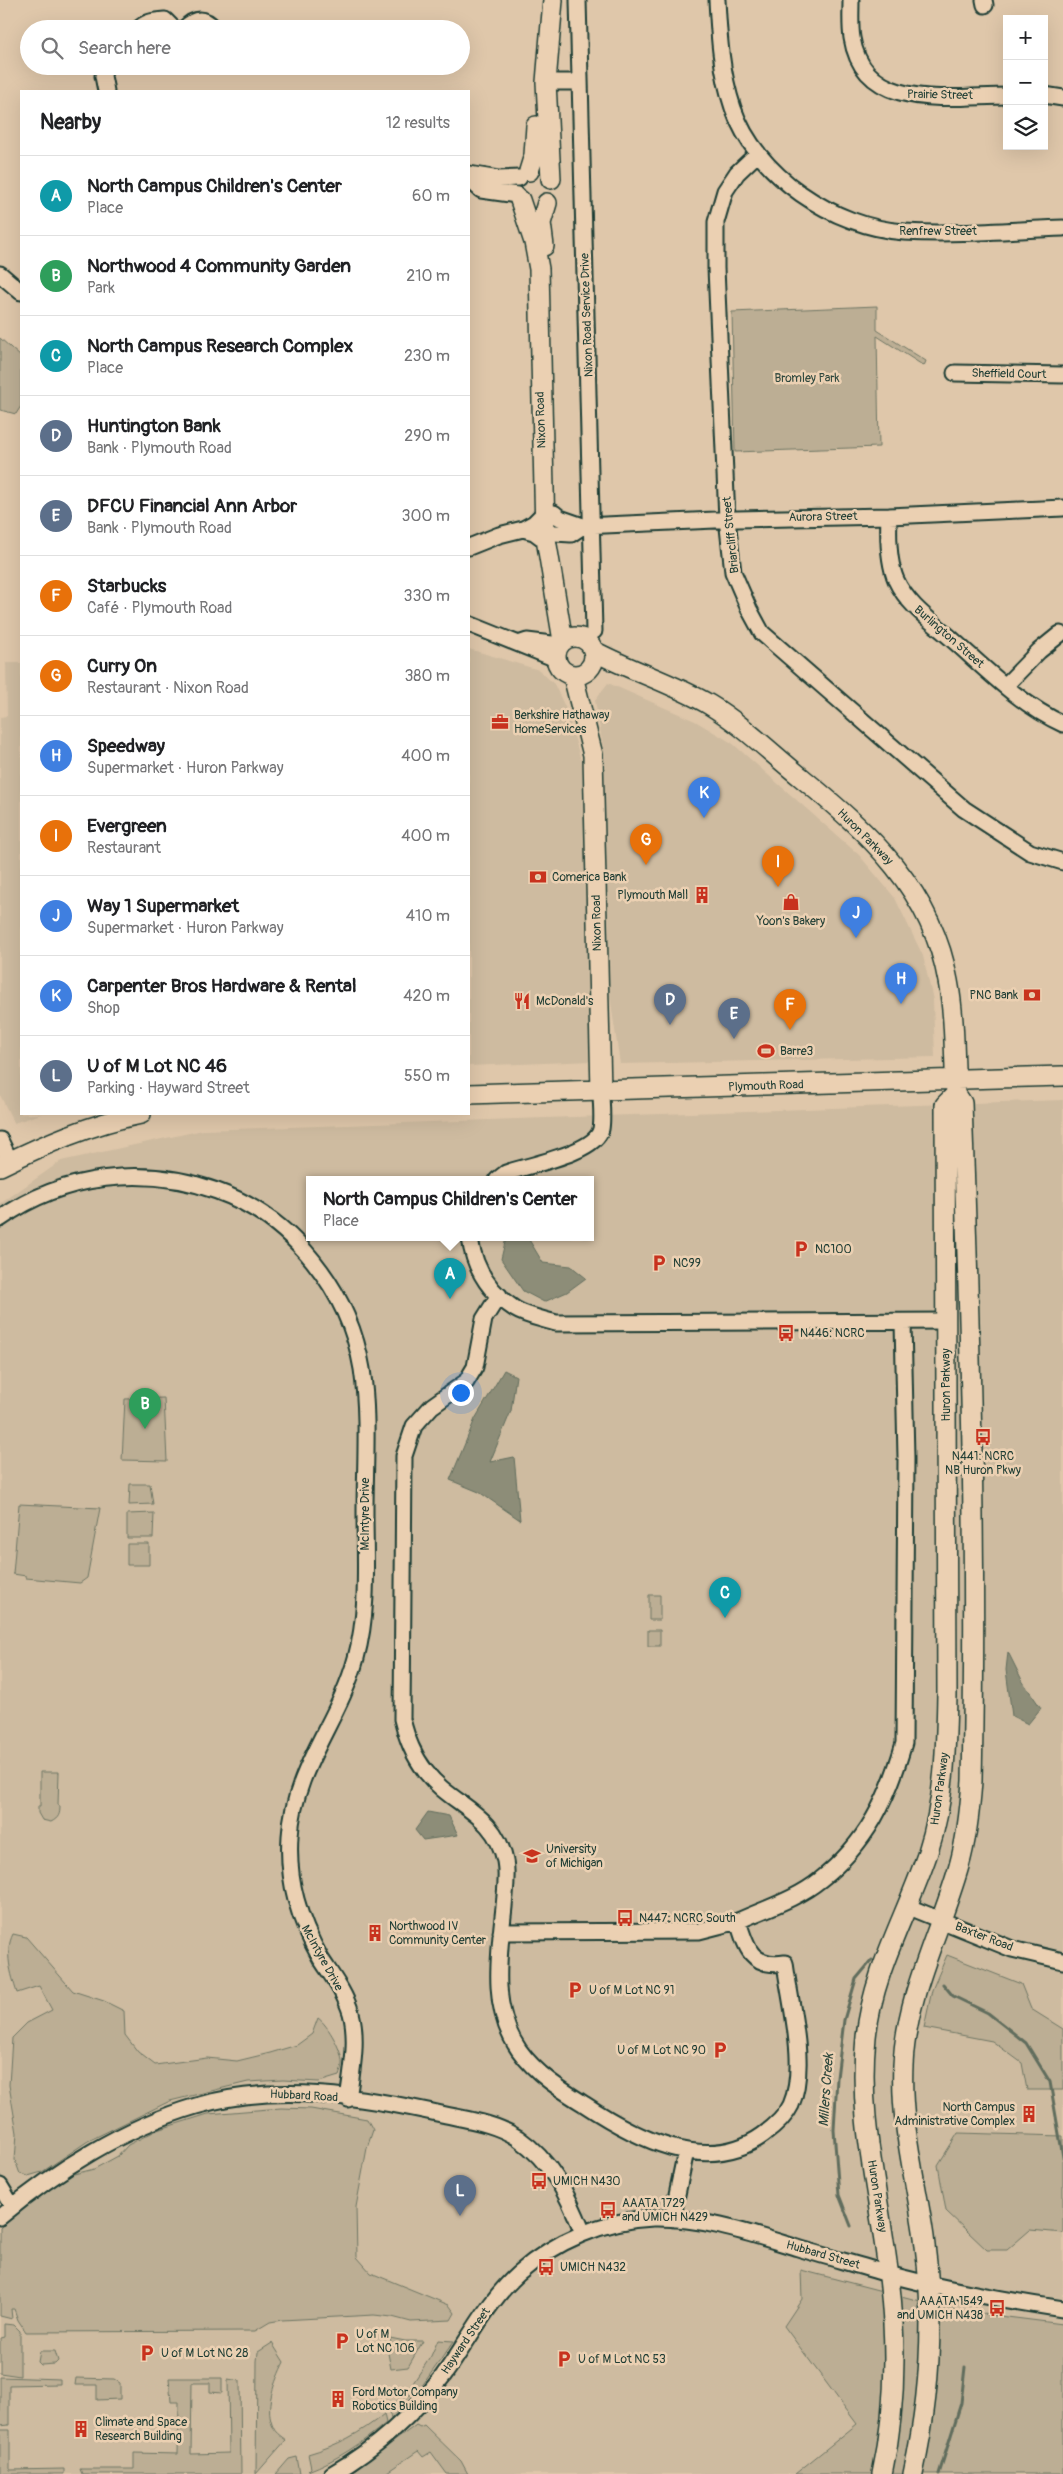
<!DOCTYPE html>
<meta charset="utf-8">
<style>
:root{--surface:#fff;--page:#f6f6f6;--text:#202124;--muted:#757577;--line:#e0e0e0;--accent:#1a73e8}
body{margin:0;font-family:Pangolin,sans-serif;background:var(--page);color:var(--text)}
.controls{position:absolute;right:15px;top:15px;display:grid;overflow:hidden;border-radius:0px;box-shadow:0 5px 20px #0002}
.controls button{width:45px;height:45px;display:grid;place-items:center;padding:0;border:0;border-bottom:1px solid var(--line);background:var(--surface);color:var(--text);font:25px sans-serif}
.you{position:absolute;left:460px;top:1392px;width:18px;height:18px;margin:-12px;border:4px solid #fff;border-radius:50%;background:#1a73e8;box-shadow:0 0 0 8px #1a73e833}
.badge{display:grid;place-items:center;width:32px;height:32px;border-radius:50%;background:var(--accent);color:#fff;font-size:16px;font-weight:700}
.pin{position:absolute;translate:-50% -41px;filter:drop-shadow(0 1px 2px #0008)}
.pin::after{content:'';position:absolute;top:26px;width:18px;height:15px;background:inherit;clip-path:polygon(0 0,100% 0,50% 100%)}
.popup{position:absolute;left:306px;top:1176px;width:288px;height:65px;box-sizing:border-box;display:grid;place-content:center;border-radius:0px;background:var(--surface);filter:drop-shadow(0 1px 4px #0005);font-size:16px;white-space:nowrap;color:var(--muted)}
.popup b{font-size:19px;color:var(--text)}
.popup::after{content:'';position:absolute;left:50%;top:100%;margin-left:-10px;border:10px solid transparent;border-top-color:var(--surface)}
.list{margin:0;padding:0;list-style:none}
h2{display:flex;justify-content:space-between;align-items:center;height:65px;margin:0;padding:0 20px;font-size:21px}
h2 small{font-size:16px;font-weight:400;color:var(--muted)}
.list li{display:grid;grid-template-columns:32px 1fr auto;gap:15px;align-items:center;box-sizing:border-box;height:80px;padding:0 20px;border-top:1px solid var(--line)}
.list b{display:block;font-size:19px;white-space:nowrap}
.list p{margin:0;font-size:16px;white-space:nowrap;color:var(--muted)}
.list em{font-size:16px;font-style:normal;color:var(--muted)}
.icon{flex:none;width:28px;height:28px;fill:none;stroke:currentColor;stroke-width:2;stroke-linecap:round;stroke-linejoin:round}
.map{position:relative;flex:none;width:1063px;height:2474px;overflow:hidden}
.search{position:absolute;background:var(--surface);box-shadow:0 5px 20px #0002;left:20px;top:20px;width:450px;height:55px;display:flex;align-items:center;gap:12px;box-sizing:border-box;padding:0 18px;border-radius:28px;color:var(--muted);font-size:19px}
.panel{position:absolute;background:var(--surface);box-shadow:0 5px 20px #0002;left:20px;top:90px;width:450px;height:1025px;border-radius:0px}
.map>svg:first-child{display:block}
</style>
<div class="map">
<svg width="1063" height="2474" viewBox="0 0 1063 2474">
<rect width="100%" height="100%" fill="#dfc7aa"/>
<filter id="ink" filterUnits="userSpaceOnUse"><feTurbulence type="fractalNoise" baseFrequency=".02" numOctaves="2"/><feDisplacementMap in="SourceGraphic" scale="10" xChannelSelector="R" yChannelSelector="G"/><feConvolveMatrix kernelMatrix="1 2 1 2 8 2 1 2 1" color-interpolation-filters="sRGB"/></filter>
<g filter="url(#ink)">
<path fill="#cebba0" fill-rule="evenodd" d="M469,649L539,670L554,684L566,709L585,774L592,1061L469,1066Z
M6,663H21V1114H41L14,1123L0,1095V717L7,716Z
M608,683L695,721L732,743L859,855L895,898L923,956L933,1000L935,1057L620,1064L606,969L603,748L595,700Z
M1063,1100V2474H0V1204L61,1161L203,1130ZM310,1180H590V1238H310Z"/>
<path fill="#bcae94" stroke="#6e7664" d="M877,306V330L926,361L924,366L877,336L879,447L735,452L732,312Z
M0,338L21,357V406L16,414L0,410Z
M164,1398L167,1461L122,1460L125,1399Z
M130,1484H150L153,1504L129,1505Z
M19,1504L100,1508L87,1578L80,1583L26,1578V1576L13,1574Z
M154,1513L153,1538H127V1514Z
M127,1544H149V1565H127Z
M649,1595H660V1620H649Z
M648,1630H660V1646H648Z
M40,1772H59L58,1805L60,1806C60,1814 59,1818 51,1822L42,1820L38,1813V1806H40Z
M13,1934L26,1937L73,1991L104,2001L124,2011L125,2035L138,2052L155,2065L207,2058L237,2061L270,2053L297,2045L312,2034L318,2018C328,2025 343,2052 342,2064C342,2068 340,2073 339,2076L319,2082L283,2080L248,2082L170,2101L88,2141L42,2172L28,2176L20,2174L15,2160L17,2133L9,2085L12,2038L27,2023L52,2010L39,1986L17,1993C11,1974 4,1952 13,1934Z
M947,1955L1021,1984L1031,2009L1063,2029V2090H1027L1022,2063L992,2041L924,2028L932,1990Z
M281,2108L311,2109L367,2119L373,2130L367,2148L356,2207L357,2257L371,2273L449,2305L455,2313L451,2320L411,2322L392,2317L374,2315L282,2320L270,2322L255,2331L26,2332L18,2320L14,2309H11L12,2319L0,2316V2228L28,2199L70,2175L94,2169L118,2156L128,2145L157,2130L208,2114Z
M958,2133L1063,2136V2233L1030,2230L1007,2250H987L946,2211L938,2165Z
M801,2270L959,2311L1063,2324V2474H795L857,2424L784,2326L802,2299Z
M4,2324L14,2325L20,2331V2376L0,2373V2338L4,2337Z
M390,2338L405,2341H423L408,2367L391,2369L387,2348L391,2347Z
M438,2340L454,2341L419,2390L407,2392L431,2356Z
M272,2343L284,2362C275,2381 263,2408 274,2429C276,2433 282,2437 286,2440L256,2474L257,2361L258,2352Z
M40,2351H55L58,2361L55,2364L41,2365L38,2362Z
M0,2377L60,2379V2384L9,2385V2425L0,2426Z
M76,2378L114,2379L120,2383V2399L97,2400V2385H75Z
M169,2378H222V2393L210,2392V2383H192L191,2454L229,2453L228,2379L240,2381L241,2474H82L80,2469H134V2453L178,2454L179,2402H171Z
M415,2394L391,2419L389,2410L402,2396Z
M384,2414L386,2423C362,2443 337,2460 308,2471L311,2468L308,2454C336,2446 361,2433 384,2414Z
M416,2425L420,2427L424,2425L461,2461L468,2474H447L431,2452L423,2457L418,2451L387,2472L388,2474H350Z
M0,2430H10V2470L64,2469V2474H0Z
M297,2457L300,2474H276L289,2459Z"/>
<path fill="#8d8d78" stroke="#616d5d" d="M506,1238H528L543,1263L571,1266L586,1278L567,1292L544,1302L523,1291L501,1259Z
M504,1370L516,1376L511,1411L490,1462L514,1457L520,1520L479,1492L450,1480L475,1419Z
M1008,1652L1023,1682L1041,1708L1028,1724L1012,1716L1006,1670Z
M428,1812L449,1816L458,1835L423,1840L415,1830Z"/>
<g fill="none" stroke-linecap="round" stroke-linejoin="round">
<path stroke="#616d5d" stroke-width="3" d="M943,1984L953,1996L988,2013L1026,2043L1050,2082L1063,2157
M851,2226L839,2195L834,2130L837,2078L844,2020L856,1979L872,1960
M939,2474L961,2403L965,2367"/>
<g stroke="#1f3d34" stroke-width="19">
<path id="minor" d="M578,0L594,631
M717,0C719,37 721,72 733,108C756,176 834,227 904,232C957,235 1011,230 1063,228
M851,0C851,13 850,26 852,38C864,113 952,96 1007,96
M984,0L985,5
M139,29C146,21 155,21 165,20L174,29
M184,29C195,17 205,17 215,29
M105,66L103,76L106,91
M546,82H580
M1044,95L1063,98
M758,153L737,173L725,191L716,222V268L727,519L733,572L749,609L762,633L964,809L1030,852L1063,862
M469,174L499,179L519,178
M469,179L481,190L517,195
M0,274L21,292
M955,373L1063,375
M545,512L534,523L523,529L534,532L546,541
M554,513L560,518L583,526L571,534L555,533
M889,516C888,537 888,561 896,580C908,606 933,622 954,641C987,670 1021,705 1063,724
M583,526L737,519L889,516L1063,508
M469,547L499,535L523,529
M469,624L556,659
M521,643L527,641L560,645
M1005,686L1039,651L1060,634
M0,1140L10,1161
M497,1180L506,1173C528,1165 596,1153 601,1129C603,1118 601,1103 601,1091
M0,1219C63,1174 145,1165 217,1191C293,1218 349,1291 362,1369C369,1416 365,1464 365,1511C365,1560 369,1610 356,1658C339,1722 294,1767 290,1836C287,1881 299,1920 321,1959C332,1976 345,1993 351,2013C358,2039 352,2071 348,2099
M470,1238C474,1268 489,1292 515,1309C526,1316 543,1319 556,1323L946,1321
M499,1295L484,1319L475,1367L466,1382L432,1406L414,1426L404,1456L402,1719C407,1739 413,1755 426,1772C452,1806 495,1812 505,1861C508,1876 505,1892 504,1907C499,1955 490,2008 519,2050C536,2074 560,2089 584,2104C634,2137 706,2176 763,2135C774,2127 785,2118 791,2105C808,2066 790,2004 785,1963C752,1968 746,1948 738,1921C764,1909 797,1899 820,1880C867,1843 888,1799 904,1743L906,1458L903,1322
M906,1906L1012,1949L1063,1961
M501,1932L699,1931L738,1921
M0,2186L12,2206
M0,2217C56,2170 125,2127 196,2106C276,2082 366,2097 446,2115C470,2120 497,2124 518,2138C552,2162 568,2195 583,2233
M674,2219L675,2204L686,2151
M332,2474C375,2449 412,2416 443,2376C468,2342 486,2303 518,2274C555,2241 604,2220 653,2218C702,2217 752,2234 798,2248C828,2257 858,2265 888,2274C946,2290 1004,2300 1063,2309"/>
</g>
<g stroke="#1f3d34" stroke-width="22">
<path id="major" d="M529,171L534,155L536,126
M551,179L546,82L553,0
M520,200L534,242L539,269L545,533L563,641
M544,246L541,223L547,203
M556 656a19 19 0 1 1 38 0a19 19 0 1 1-38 0Z
M594,651C631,671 673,683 710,705C743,725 772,754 802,778C870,834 932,890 948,981C955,1018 954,1056 956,1094L962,1103C970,1328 977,1555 972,1781C970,1809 967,1838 959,1866C940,1933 906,1994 903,2065C900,2124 916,2180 924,2237C935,2316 930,2397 913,2474
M573,676L593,755L601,1091
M469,1094L1063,1076
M0,1166C45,1144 91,1124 141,1114
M882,2474C898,2401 897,2329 886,2255C876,2182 858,2112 866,2037C873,1970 907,1915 928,1852C945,1800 946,1748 947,1694L945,1105L956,1094"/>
</g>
<use href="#minor" stroke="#ebd0b2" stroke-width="15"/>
<use href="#major" stroke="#ebd0b2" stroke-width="19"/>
</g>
</g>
<defs>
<g id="office-bare" transform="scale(1.35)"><path d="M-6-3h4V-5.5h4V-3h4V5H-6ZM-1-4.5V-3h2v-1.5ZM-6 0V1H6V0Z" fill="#c8321e" stroke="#ebd0b2" stroke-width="2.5" paint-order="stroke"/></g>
<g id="bank-bare" transform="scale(1.35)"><path d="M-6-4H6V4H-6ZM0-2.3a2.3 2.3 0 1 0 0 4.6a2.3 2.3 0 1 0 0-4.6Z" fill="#c8321e" stroke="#ebd0b2" stroke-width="2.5" paint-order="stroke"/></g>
<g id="building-bare" transform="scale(1.35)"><path d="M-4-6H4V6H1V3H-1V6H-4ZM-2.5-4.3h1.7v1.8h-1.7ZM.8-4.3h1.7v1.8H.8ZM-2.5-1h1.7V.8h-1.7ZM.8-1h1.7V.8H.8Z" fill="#c8321e" stroke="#ebd0b2" stroke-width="2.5" paint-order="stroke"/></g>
<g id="shop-bare" transform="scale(1.35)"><path d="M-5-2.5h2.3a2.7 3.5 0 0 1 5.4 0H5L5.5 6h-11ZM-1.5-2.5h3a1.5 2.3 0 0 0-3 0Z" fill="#c8321e" stroke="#ebd0b2" stroke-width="2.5" paint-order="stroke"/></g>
<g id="restaurant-bare" transform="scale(1.35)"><path d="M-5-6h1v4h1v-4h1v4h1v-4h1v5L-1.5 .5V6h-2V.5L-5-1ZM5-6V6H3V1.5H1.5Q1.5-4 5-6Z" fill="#c8321e" stroke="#ebd0b2" stroke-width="2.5" paint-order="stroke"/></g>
<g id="stadium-bare" transform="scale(1.35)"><path d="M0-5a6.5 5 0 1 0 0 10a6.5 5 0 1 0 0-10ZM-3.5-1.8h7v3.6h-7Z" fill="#c8321e" stroke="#ebd0b2" stroke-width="2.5" paint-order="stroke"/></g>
<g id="parking-bare" transform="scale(1.35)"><path d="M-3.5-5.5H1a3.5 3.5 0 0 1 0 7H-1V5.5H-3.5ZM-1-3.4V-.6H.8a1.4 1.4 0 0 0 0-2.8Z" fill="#c8321e" stroke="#ebd0b2" stroke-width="2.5" paint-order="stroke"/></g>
<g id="bus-bare" transform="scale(1.35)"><path d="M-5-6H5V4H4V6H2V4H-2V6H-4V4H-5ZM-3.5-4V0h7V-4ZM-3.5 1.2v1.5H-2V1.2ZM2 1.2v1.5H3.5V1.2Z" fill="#c8321e" stroke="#ebd0b2" stroke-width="2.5" paint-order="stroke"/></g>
<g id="university-bare" transform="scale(1.35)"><path d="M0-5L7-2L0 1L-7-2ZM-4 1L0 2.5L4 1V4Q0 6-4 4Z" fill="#c8321e" stroke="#ebd0b2" stroke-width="2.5" paint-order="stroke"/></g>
</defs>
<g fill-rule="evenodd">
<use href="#office-bare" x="500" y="722"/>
<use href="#bank-bare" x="538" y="877"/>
<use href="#building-bare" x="702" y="895"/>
<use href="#shop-bare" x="791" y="902"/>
<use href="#bank-bare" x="1032" y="995"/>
<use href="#restaurant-bare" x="522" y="1001"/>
<use href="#stadium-bare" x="766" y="1051"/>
<use href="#parking-bare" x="801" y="1249"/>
<use href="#parking-bare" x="659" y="1263"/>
<use href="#bus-bare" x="786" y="1333"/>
<use href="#bus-bare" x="983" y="1437"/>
<use href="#university-bare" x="532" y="1856"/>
<use href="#bus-bare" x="625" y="1918"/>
<use href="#building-bare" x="375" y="1933"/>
<use href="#parking-bare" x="575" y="1990"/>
<use href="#parking-bare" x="720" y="2050"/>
<use href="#building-bare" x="1029" y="2114"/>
<use href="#bus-bare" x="539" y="2181"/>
<use href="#bus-bare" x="608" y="2210"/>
<use href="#bus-bare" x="546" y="2267"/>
<use href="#bus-bare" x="997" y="2308"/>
<use href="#parking-bare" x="342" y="2341"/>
<use href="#parking-bare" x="147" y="2353"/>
<use href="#parking-bare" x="564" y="2359"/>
<use href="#building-bare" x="338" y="2399"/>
<use href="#building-bare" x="81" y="2429"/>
</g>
<g text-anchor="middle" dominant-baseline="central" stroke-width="5" stroke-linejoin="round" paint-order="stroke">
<g font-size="12" fill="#1f3d34" stroke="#ebd0b2">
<text transform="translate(940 95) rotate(1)">Prairie Street</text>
<text x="938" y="231">Renfrew Street</text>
<text transform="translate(587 315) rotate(-92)">Nixon Road Service Drive</text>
<text transform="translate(1009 374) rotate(1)">Sheffield Court</text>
<text transform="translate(541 420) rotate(-92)">Nixon Road</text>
<text transform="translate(823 517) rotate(-1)">Aurora Street</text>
<text transform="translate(731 535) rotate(-96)">Briarcliff Street</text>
<text transform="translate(949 637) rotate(41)">Burlington Street</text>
<text transform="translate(865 837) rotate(45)">Huron Parkway</text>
<text transform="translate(597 923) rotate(-91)">Nixon Road</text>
<text transform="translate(766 1086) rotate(-2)">Plymouth Road</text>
<text transform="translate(946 1385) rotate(-90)">Huron Parkway</text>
<text transform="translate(365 1514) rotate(-90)">McIntyre Drive</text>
<text transform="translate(940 1789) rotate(-82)">Huron Parkway</text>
<text transform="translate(984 1937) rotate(21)">Baxter Road</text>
<text transform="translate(322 1958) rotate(61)">McIntyre Drive</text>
<text transform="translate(304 2096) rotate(3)">Hubbard Road</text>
<text transform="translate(877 2196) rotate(81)">Huron Parkway</text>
<text transform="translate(823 2255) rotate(16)">Hubbard Street</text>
<text transform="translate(466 2341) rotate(-56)">Hayward Street</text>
</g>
<g font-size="12" fill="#2f483e" stroke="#ebd0b2">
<text x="807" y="378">Bromley Park</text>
</g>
<g font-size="12" fill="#1f3d34" stroke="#ebd0b2" text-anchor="start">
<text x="514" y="715">Berkshire Hathaway<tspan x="514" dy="14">HomeServices</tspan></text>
<text x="552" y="877">Comerica Bank</text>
<text x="688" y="895" text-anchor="end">Plymouth Mall</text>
<text x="791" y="921" text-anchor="middle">Yoon's Bakery</text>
<text x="1018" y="995" text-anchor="end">PNC Bank</text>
<text x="536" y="1001">McDonald's</text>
<text x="780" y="1051">Barre3</text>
<text x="815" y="1249">NC100</text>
<text x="673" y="1263">NC99</text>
<text x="800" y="1333">N446: NCRC</text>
<text x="983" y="1456" text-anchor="middle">N441: NCRC<tspan x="983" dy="14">NB Huron Pkwy</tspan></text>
<text x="546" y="1849">University<tspan x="546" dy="14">of Michigan</tspan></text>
<text x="639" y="1918">N447: NCRC South</text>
<text x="389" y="1926">Northwood IV<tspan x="389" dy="14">Community Center</tspan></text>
<text x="589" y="1990">U of M Lot NC 91</text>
<text x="706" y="2050" text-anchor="end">U of M Lot NC 90</text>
<text x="1015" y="2107" text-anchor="end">North Campus<tspan x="1015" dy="14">Administrative Complex</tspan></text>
<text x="553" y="2181">UMICH N430</text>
<text x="622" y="2203">AAATA 1729<tspan x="622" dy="14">and UMICH N429</tspan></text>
<text x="560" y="2267">UMICH N432</text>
<text x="983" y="2301" text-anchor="end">AAATA 1549<tspan x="983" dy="14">and UMICH N438</tspan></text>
<text x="356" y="2334">U of M<tspan x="356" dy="14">Lot NC 106</tspan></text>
<text x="161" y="2353">U of M Lot NC 28</text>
<text x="578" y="2359">U of M Lot NC 53</text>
<text x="352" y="2392">Ford Motor Company<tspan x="352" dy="14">Robotics Building</tspan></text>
<text x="95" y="2422">Climate and Space<tspan x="95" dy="14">Research Building</tspan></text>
</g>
<g font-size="14" font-style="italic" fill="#30493e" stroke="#ebd0b2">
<text transform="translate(826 2090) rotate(-86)">Millers Creek</text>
</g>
</g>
</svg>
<div class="controls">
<button>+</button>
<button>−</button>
<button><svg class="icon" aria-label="layers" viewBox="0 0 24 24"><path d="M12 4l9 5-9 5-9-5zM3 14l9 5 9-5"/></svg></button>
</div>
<div class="you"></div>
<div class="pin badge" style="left:450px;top:1299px;background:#0f9aa8">A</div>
<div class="popup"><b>North Campus Children's Center</b>Place</div>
<div class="pin badge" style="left:145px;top:1429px;background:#2e9e5b">B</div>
<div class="pin badge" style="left:725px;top:1618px;background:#0f9aa8">C</div>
<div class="pin badge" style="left:670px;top:1025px;background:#5c6f8a">D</div>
<div class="pin badge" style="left:734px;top:1039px;background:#5c6f8a">E</div>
<div class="pin badge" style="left:790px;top:1030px;background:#e8710a">F</div>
<div class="pin badge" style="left:646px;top:865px;background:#e8710a">G</div>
<div class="pin badge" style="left:901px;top:1004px;background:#3f7fe0">H</div>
<div class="pin badge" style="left:778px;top:887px;background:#e8710a">I</div>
<div class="pin badge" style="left:856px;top:938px;background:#3f7fe0">J</div>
<div class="pin badge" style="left:704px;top:818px;background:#3f7fe0">K</div>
<div class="pin badge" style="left:460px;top:2216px;background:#5c6f8a">L</div>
<div class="search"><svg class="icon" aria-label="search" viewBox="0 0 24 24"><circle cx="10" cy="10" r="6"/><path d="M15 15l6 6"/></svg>Search here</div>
<section class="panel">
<h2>Nearby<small>12 results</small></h2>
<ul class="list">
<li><span class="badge" style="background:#0f9aa8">A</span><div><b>North Campus Children's Center</b><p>Place</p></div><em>60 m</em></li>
<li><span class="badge" style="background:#2e9e5b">B</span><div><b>Northwood 4 Community Garden</b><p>Park</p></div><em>210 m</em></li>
<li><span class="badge" style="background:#0f9aa8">C</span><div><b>North Campus Research Complex</b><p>Place</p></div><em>230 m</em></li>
<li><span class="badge" style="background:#5c6f8a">D</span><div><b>Huntington Bank</b><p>Bank · Plymouth Road</p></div><em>290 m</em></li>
<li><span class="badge" style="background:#5c6f8a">E</span><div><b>DFCU Financial Ann Arbor</b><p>Bank · Plymouth Road</p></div><em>300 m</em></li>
<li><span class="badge" style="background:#e8710a">F</span><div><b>Starbucks</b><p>Café · Plymouth Road</p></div><em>330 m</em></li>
<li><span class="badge" style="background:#e8710a">G</span><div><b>Curry On</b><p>Restaurant · Nixon Road</p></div><em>380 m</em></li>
<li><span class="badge" style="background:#3f7fe0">H</span><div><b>Speedway</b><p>Supermarket · Huron Parkway</p></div><em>400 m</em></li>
<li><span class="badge" style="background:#e8710a">I</span><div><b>Evergreen</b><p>Restaurant</p></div><em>400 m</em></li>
<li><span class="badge" style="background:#3f7fe0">J</span><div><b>Way 1 Supermarket</b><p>Supermarket · Huron Parkway</p></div><em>410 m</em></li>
<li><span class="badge" style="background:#3f7fe0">K</span><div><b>Carpenter Bros Hardware &amp; Rental</b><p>Shop</p></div><em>420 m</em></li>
<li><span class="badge" style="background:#5c6f8a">L</span><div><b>U of M Lot NC 46</b><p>Parking · Hayward Street</p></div><em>550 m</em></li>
</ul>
</section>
</div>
